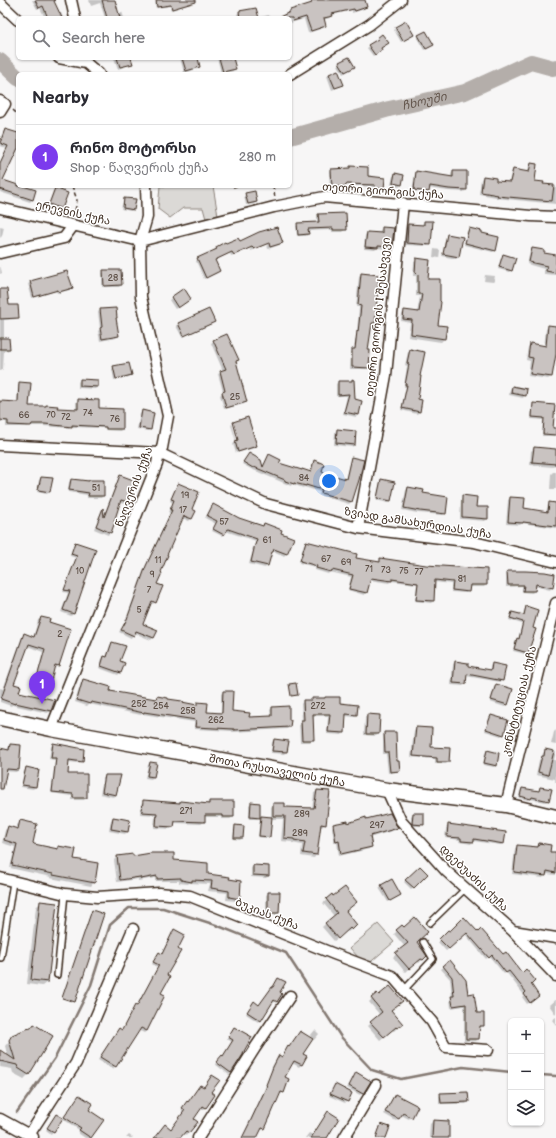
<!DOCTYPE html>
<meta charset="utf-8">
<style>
:root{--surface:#fff;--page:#f7f7f7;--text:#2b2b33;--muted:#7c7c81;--line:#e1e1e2;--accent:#7c3aed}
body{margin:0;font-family:"Balsamiq Sans","Noto Sans Georgian",sans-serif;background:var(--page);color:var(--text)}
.controls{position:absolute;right:12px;bottom:12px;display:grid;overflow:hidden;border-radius:6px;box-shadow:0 1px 3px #0004}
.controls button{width:36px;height:36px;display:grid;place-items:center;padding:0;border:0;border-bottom:1px solid var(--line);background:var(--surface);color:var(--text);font:20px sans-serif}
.you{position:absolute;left:329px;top:481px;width:14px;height:14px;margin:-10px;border:3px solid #fff;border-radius:50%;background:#1a73e8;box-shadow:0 0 0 6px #1a73e833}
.badge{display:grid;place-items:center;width:26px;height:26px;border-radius:50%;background:var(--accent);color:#fff;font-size:13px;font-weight:700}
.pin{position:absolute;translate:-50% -33px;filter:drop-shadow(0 1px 2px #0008)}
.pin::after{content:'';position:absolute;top:21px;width:14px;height:12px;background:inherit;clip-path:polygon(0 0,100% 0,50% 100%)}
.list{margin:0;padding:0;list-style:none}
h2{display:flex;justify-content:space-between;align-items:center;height:52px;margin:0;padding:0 16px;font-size:17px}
h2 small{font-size:13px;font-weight:400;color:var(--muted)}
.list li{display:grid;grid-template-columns:26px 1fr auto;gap:12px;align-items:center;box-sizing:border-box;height:64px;padding:0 16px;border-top:1px solid var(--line)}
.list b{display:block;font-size:15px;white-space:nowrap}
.list p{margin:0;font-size:13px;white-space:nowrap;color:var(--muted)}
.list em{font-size:13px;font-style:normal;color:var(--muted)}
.icon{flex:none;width:22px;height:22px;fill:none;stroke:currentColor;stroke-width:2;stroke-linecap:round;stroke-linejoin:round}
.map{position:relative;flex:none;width:556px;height:1138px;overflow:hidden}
.search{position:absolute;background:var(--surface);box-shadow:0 1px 3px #0004;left:16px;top:16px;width:276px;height:44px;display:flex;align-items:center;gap:10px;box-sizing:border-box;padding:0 14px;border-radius:6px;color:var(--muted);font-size:15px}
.panel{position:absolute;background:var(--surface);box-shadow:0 1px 3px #0004;left:16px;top:72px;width:276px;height:116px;border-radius:6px}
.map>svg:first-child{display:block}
</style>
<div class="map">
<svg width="556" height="1138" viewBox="0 0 556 1138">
<rect width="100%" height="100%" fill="#f7f6f6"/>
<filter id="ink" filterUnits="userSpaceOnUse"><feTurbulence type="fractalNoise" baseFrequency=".025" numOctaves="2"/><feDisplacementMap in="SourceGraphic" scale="8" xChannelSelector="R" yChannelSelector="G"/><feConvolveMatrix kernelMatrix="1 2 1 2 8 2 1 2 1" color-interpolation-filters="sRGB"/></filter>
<g filter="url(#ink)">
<path fill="#dbd9d6" stroke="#8b827a" d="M160,186H213L218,216L206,219L203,208H183L170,218L158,209Z
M378,924L394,942L366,966L350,948Z"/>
<path fill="#0003" d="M32,0H53L59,13H61L63,18H45L40,8L37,9Z
M89,0H114L118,14L122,12L124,18H105L100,3L91,6Z
M163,0H187L188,4L187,5L171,10L170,6L156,8L155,3L157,1Z
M331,0H364L366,7L364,9L352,13V10L332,15L329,18L323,20L325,26L323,28L308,33L304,19L290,23V18H278L288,13L290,11Z
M255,9L258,18H238L237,14L239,12Z
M269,15L270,18H260L261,17Z
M396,28L411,37L401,42L394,30Z
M382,35L380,48L381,50L373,56L367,48L376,41V40Z
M419,36L430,47L424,50L417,38Z
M114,58H130L131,63L129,65L118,69Z
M180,58H197L199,67L197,69L184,73Z
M217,58H232L235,68L233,71L221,73Z
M340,63L351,69L343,74L338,65Z
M338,71L343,84L341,86L332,90L327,76L329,74Z
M5,130L18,134V149L2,180L35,190L32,200L30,202L0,192V162L7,148L0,146V141L3,132Z
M531,164L534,182L542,185L556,186V204L496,198V197L479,194L481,179L483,177L495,182L509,183L511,172L513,170L528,173L529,166Z
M350,167L367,177L383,188L381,190H373L374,187L345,185L343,188L330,189L329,172L331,170L349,169Z
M417,172L451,178V174L453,172L466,189L464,192L447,191L428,188V191L426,193L412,191L415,174Z
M396,174L401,185L399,187L391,185L393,176Z
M55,189L61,208L59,210L48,206L53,191Z
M246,194L256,202L254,204L246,205L244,196Z
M125,199L133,209L131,211L121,209L123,201Z
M319,215L346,229L343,232H332V230L307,231L308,234L306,236H297L296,226L298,224L317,223V217Z
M424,222L430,244L428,246L405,245L407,227L409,225L422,226V224Z
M0,226L4,227L2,236L0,238Z
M382,228L391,247L389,249L377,248L375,250L364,249L365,235L367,233L380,234V230Z
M469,229L495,250L493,252L464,245L467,231Z
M448,235L462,238L458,257L456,259L442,256L446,237Z
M239,242L282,243L279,245L268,249L267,244L251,251L250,248L231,256L230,253L214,261L219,271L217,273L204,279L196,261L198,259L215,251L214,250L216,248Z
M434,249L440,250L439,258L433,257Z
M533,249L542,254L556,256V275L544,274V269L527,264L530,252Z
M503,256L511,270L509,272L498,269L501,258Z
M417,260L427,280L437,326L444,339L441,342L408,337L410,323L401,321L402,314L405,311L417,313L420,296H416V276H413L414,262Z
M0,265L2,273L0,274Z
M104,271L121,285L119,287H102V273Z
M361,274L374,322L372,325L367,350L368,367L366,369H350L351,352L354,350L356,335L357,333L359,307H356L359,276Z
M485,275L495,276L494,281L493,282L484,281Z
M31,282L71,288L69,290L57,293L56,291L32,298L28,284Z
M0,290L8,306L18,317L16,319L4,320V339L9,349L7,351H4L3,369L1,371H0Z
M183,290L187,301L175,309L169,300Z
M100,310L115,319L118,336L116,338L100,341L98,331L100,329L98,312Z
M213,322L211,324L182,337L176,326L179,324Z
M549,326L556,327V347L551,377L548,379L528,376L530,361L526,360L528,347L530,344L544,347L546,329Z
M214,341L237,360L235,362L246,402L244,404L224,409L220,395L223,392L218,374L223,371L211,343Z
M410,350L419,412L417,414L401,410L406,387H404L407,366L405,365L408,352Z
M114,367L131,375L129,377L114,380L112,369Z
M80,380L97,387L95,389L78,388V382Z
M338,382H351L358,415L356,417L343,414L347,396H336V384Z
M20,383L28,407L76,410V402L78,400L98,409L122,429L120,431L105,430V428L70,427L69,428L43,426H30L28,427H6V422H0V402L17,403L18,385Z
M512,387L525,395L523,398L509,395L510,389Z
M534,404L552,429H556V436H542L543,420L531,419L532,406Z
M142,412L150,429L148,431L137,429L140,414Z
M232,424L238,446H256L254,448L236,453L233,444L236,442L231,425Z
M337,430L354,445L352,447L334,445L335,432Z
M534,448L556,450V464L553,467L530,465L531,451Z
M249,454L262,468L267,458L269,456L278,463L310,473L312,464L315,462L321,473L345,480L350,460L352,458L358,480L351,502L349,504L319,495L320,492L304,487L303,488L292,484L291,486L251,469L242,464Z
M553,472H556V489H550L551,474Z
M120,476L127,502L124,504L119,502L110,532L108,535L94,529L101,512L102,510L103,517L118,479Z
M41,478L49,492L47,494L37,492L39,480Z
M71,480L88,482L89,481L103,496L101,498H87V495L68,492L69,482Z
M382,480L390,501L388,503L376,500L380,482Z
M178,484L190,509L195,511L191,519L189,521L182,518L166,555L156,585L155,602L153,604L150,603L142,624L157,630L153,638L151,640L134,633L131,638L119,632L125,622L144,569L170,513L168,512L173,503L170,501L176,487Z
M408,488L422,494L445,513L443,515L417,513L402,510L406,490Z
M463,496L475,508H487V519L485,521L460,519L461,498Z
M510,498L523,509L546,512L548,505L550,503L556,504V528L522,523L520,525L506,524L508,500Z
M213,505L238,519L261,527L264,524L286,554L284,556L273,551L270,553L267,566L265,568L249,564L253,551L252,550L256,541L225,531L222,536L212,531L216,524L205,518Z
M306,542L355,559L378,563L381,559L426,566L486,570V585L484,587H469L468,591L466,593L451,592V584L434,582L433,601L431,603L415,601L417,584L391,581L389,583L369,580L366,593L364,595L348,590L351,577L330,572L328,574L315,570V567L299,563L304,544Z
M75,543L94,549L73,614L71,616L61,612L68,593L63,592L76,558L70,556L73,545Z
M508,572L552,587L550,590L534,586V591L532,593L522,592V586L506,587V574Z
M526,608L528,652L525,654L513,651L515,641L518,639L522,624L509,620L510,615L512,613L523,616L524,610Z
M41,618L48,623L70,630L58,666L55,668H54L49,685L47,687L35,684L43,652L27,646L13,685L18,692L50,711L48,713L12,705L11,706L0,702V688L3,689L22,637L24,635L33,638L38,620Z
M112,643L119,662L123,664L120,673L118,675L99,668L102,659L104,657H106L110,645Z
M455,662L467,667L490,671V666L492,664L502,680L500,682L466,676L465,684L463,686L451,685L453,664Z
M83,680L109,691L155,699L157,697L196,705L198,703L206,713L221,714V694L223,692L231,712L248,718L271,717L270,710L272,708L289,727L287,729L232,732V731L194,729V722L142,714L141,715L89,704L87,706L75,702L81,683Z
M497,685L507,704L505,707L490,702L494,687Z
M303,701L339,704L356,715L354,717L345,716L344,732L342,735L327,734L328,716H312L313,739L310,742H300L299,723L302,721L301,704Z
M367,715L378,734L376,736L364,735L365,717Z
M491,716L503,734L501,736L485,731L489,718Z
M416,728L430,748L449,749L448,762L446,764H435V759L411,757L414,730Z
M556,730V745L551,744L554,732Z
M385,733L399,770L397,772L388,773L386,754H383V735Z
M274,740L286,752L284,754L271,753L272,742Z
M54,744L82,761L79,763L68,762L67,775L86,798L84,800H72V796L51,793L55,760L49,759L51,746Z
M10,745L18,770L16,772L0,771V749L8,751V748Z
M546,750L556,752L554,760H556V782H555V779L536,775L539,760L542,757L543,753Z
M487,751L496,765L494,767L483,765L485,753Z
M150,763L156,764L153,777L151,779L145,778L148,765Z
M26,769L35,787L33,789L21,787L24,771Z
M106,776L115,795L113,797L100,794L103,778Z
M540,788L549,800L546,802L530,799L528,800L519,798L520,791L522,789L538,792Z
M317,791L329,792L325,824L322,827H320L316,855L314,858L301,856L302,845L292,843V842L281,841L283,819H271L269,836L267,838L258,837L260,819L262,817L271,818V807L274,804L284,808L312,809L314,793Z
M144,801L179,804L181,802L207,804L209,802L233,817L230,819H221V817H204V822L201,824L173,823V826L171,829L154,828L155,815L140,814L141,804Z
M251,803L259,817L257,819H249V805Z
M413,814L423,824L421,826H411V816Z
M113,818L127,832L125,834L109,831L111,820Z
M366,820L397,828L395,830L369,838L371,847L369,849L339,856L337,843H334L332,827L334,825L347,824Z
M20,822L32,844L56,849L58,847L73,859L94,882L91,886L50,878L51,877L10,868L15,847L2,843L5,830L8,827L16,829L17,825Z
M449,825L503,843L501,845L473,841L471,844L459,842L460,840L445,838L446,828Z
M236,826L242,838L240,840L233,839L234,828Z
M539,844L549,852L556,853V875L546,874L543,878L512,874L515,848L518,846L536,848Z
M117,857L173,861L207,875L228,878L239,898L236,901L226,900L227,893L208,891L210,884L189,883L188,884L179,883V881H155V878L138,881V879L117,882L114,860Z
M254,866L268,876L266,878L251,877V868Z
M420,867L427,874L411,889L404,882Z
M391,880L398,896L388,902L379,888Z
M269,893L278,913L276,915H266V895Z
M332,896L345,911L353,928L348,932L347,931L334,941L322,927L334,916L323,903Z
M41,902L47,982L42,986L27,984L36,907Z
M175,930L166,976L159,993L164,996L147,1031L144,1033L138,1030L113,1069L98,1060L116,1032L122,1031L133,1009L135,1006L136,1007L158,968L152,964L156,956L159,953L161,955L172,933Z
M397,931L415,942L426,956L419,963L417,961L405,972L393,957L405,947L394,934Z
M448,931L478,933L503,956L530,984L536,998L527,1004L522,997L524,995L506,972L504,974L489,956L486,959L465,934L446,951L438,942Z
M450,962L476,1014L483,1025L481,1027H479L478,1039L476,1041H464V1006L451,1008L450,999L452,997L450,979L441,969Z
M279,993L281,994L274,1003L272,1002L258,1022L246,1014L252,1004L259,1006Z
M372,999L390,1010L398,1027L394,1031L392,1030L380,1040L368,1026L380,1015L369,1002Z
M556,999V1015L549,1005Z
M556,1017V1025L552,1020Z
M315,1030L319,1034L314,1040L310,1036Z
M232,1031L243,1054L229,1075L215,1064L222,1057L232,1042L227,1039Z
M300,1032L301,1054L306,1057L301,1065L299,1067L292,1063L284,1078L283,1092L281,1094L279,1093L264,1128L262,1130H260L256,1138H242L265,1088V1087L272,1069H271L277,1058L279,1056L282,1058Z
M13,1036L29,1074L24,1079L13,1073L12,1069L0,1067V1051L8,1057L5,1046Z
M356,1074L362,1093L360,1095L347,1088Z
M200,1086L214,1095L205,1108L203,1110L200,1108L193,1119L188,1132L186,1135L183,1133L179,1138H154L170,1130L183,1113L181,1110L188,1103Z
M335,1086L347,1101L345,1103L329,1096Z
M468,1093V1102L466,1104H439V1096L441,1094Z
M393,1097L417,1106L409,1119L401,1115L396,1121L384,1114Z
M69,1110H88L102,1120L90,1138H85L78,1133L79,1130L63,1119Z
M328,1112L324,1138H305L309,1133L313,1135Z
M54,1117L62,1118L51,1134L46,1130Z
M433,1121L448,1138H429L430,1124Z
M129,1135L133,1138H126Z"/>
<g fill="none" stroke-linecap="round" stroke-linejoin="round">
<path stroke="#847972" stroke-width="2.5" d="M541,1075L556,1076
M17,1112L55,1058L91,985L110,925L129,908H163L216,925L286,953L341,1037L372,1070L401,1079L463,1067L511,1072"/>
<g stroke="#b4aeaa" stroke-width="16">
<path d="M0,61L18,78"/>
<path id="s1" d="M290,137L389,109L465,92L531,62L553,68L556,67"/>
</g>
</g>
<path fill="#c9c3c1" stroke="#3b2a1e" d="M35,0H55L54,1L62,18H48L43,6L39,8Z
M102,0H115L120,18H107Z
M156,0H196V2L172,9L171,5L157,7Z
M311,0H365L367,7L355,11L354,9L332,14L333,16L324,18L326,26L311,31L306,17L293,21L292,18H277L290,12V10L312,3Z
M256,8L259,18H240L239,11Z
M406,21L414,35L403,41L395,27Z
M426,31L434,45L426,49L418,35Z
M382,34L389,43L381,48L382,50L375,55L368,45L378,39L377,38Z
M349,57L355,67L345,72L339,62Z
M117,58H131L133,64L120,67Z
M182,58H198L200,67L186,71Z
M219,58H233L236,69L223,72Z
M338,70L344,85L335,88L329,74Z
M5,129L18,133V148L3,180L18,185V186H23L36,190L33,200L0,189V163L8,146L0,143Z
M531,163L537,164L535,181L544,182L543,184L554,185L552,201L497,196L498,195L481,192L483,176L496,178V181L510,182L513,169L529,172Z
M350,166L368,167V176L385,178L384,189L375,188V185L346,184V186L332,187L331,169L350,168Z
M416,171L453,177V171H467V190L449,189L430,186L429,192L414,190Z
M395,173L404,175L402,185L393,183Z
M55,188L68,193L62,209L49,204Z
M255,191L257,202L248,204L245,193Z
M124,198L136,199L134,210L123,208Z
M346,213L347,230H333V228L308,229L309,234L298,235L297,223L319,222L318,214Z
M424,221H433L431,245L407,243L408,224L424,225Z
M277,227L283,243L270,247L269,243L254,249L252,247L234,255L232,252L215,260L220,271L206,278L197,258L217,249L216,247L225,242L226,243L238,238L240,241L259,232Z
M382,227L394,228L392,247L378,246V248L365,247L367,232L382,233Z
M469,228L482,231V233L499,237L496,251L465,243Z
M447,234L463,237L459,257L443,254Z
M532,248L544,250V253L556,255V273L546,271L547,266L529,262Z
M503,254L516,258L512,271L499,267Z
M416,258L430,260L428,279H440V301L441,302L438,325L447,326L445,339L411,334L412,320L403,319L404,310L419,312L422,294H418V274L415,273Z
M103,270H121L122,285L104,286Z
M67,271L73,288L59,292L58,290L34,297L30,281Z
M361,273L379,275L375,323H372L368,350H370L369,368L352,367V349H355L357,331L358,332L361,306L358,305Z
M184,288L191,299L178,308L171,297Z
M0,289H7L9,305H18L19,318L0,319Z
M116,308L117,318H116L119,336L102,339L100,328L102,327L100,309Z
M209,309L215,322L184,336L178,323Z
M548,325L556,326V354L552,377L530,374L533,358L528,357L530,343L546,346Z
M227,334L239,360L236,361L247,402L226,408L222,392L225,391L220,371L226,369L213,340Z
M0,338H9L10,349H0Z
M410,349L425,352L420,376H421L418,399L422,400L420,412L402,408L407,385H405L409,364L407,363Z
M129,363L132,375L116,379L113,366Z
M80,379L98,380V387L80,386Z
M352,379L354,380L355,399L362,401L359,415L344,412L349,394L338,395V381H352Z
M19,382L31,383L29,406H46V405L58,406L57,408L78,409V399L99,400V408L123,409V429H106V427L72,425V427L45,424H32L31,426L8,425V421L0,420V401L18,402Z
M512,386L527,389L526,396L511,393Z
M533,403L555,405L553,428H556V435L543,434L544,418L532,417Z
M142,410L154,413L151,430L139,428Z
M248,417L257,446L238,452L235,441L238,440L233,422Z
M337,429L356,431L355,445L336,443Z
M534,447L556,449V464L532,462Z
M249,453L261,460L263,467L269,454L281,460L279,463L302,470V469L311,472L314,460L324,464L322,472L346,479L351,457L364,460L359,480L352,502L321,493L322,490L306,485V486L294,483V484L285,481V480L254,467L253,468L243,462Z
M120,475L136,481L128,502L121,500L114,522H115L111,533L96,526L103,508L104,517Z
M41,477L53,478L50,492L38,490Z
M71,479L89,481V480H104V496H88L89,493L69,490Z
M381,479L395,482L391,501L377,498Z
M178,483L199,492L192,509L196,511L192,519L184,516L167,555H168L161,572L162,573L157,584L163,586L156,603L152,601L143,624L158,630L154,638L136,631L134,636L121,630L127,619L146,566L172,510H170L174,500L171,499Z
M408,487L424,490L423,493L448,497L446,514L420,511L404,508Z
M462,495L477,497L476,507H488V519L462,517Z
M510,497L525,498L524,508L548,512L549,502L556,503V526L523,522V523L508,522Z
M213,504L239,518L263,526L264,523L282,530L281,533L294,538L287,554L274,549L273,552H272L268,566L251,562L254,549V548L257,539L228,529L224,535L213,529L217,521L207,516Z
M306,541L357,554L356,558L380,562V558L426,565L487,569V585H470L469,592L452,590L453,582L435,580L434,601L416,600L418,583L392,579V581L371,578L367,593L349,589L353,575L332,570L331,572L316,568L317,566L300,561Z
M75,542L96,549L74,614L63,610L70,591L64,590L77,556L71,554Z
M507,571H525L545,572L555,574L553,588L536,584L535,591H523L524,585H508Z
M526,606L538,610L533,628L536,629L528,653L514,649L517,638L519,639L523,622L510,618L512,612L524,615Z
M41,617L50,619L49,622L71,629L59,666L55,665L50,685L36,681L45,649L29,644L14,684L21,686L19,692L55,700L51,711L15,703V704L1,699L24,633L34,637Z
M112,642L126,646L120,661L125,663L121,673L101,666L104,656L107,657Z
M455,661L468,663V666L491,670L492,663L506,666L503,681L467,674L466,684L453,683Z
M83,679L111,687L110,691L156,699L157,696L168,698V699L182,701V702L197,705V702L208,703L207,712L222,713L223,691H233L232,711L250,713L249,717L272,716V707L289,706V720H291L290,727L234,730V729L195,727L196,720L144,712V713L91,702L90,704L77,700Z
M296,683L298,695L291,696L289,684Z
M496,684L513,689L508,705L491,700Z
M325,697H340V703L358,705L357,715L346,714L345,733L328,732L330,714H313L314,740H302L301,720H304L303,700H312V698H325Z
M367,714L380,715L379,734H366Z
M491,715L508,720L504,735L486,729Z
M416,727L432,728L431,747L450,748L449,762H437V758L413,756Z
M384,732H396L397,761H399L400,771L390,772L388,752H385Z
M274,739L289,741L287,752L272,751Z
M53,743L84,749L83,762L69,760L68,774H87V798H73V794L52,792L56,758H51Z
M10,744L21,745L19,770L7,769L3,789H0V748L9,750Z
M545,749L554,751L548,775L538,772L542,756H544Z
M487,750L499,753L497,766L484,763Z
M150,762L157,763L154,777L147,776Z
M26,767L39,770L36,787L22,785Z
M105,775H121L116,795L102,792Z
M540,787L552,789L549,801L532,797L531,799L520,796L522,788L539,791Z
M317,790L330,791L326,825L321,824L317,855L303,853L305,842L294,840V839L284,838L285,816H273V803H285V807L314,808Z
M143,800L180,803V801L209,804V801H234V817H223V815H205V822L175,821L174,827L156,826L157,813L142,812Z
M251,802L260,803V818L250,817Z
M390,813L398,828L370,836L372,847L341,854L339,841L336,842L333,824L348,821V823L366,817V819Z
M413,813H424V825L412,824Z
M261,816L272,817L270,837L259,836Z
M113,817L130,820L128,832L111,829Z
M20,820L37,824L33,843L34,844L58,849V846L76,849L74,859L98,863L95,883L53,875V874L12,865L17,844L4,840L8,826L18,829Z
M448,824L506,832L504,844L474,839V842L461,841V838L447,837Z
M235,825L244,826L243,838H234Z
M539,843L551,845L550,852H556V873L547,871L546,876L514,872L517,845L538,847Z
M151,853H174V860L208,863V874L230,877L229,879L241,881L240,899L229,897V891L211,888L212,881L192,880V882L181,880V878L157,879V876L141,879L140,877L120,880L117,856L133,854V856Z
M253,865L269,866V876L253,875Z
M420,866L428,874L414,888L405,880Z
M392,879L401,895L390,901L381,885Z
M345,887L357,902L346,911L357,925L352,930L350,928L338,939L325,923L337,913L326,899L332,894L333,896Z
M268,892H280L279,913H268Z
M40,901L57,903L48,982L31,980Z
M92,910L104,914L75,1002L62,998Z
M415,917L428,932L417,942L427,956L423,960L421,959L409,969L395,953L408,943L396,930L402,925L404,927Z
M464,917L478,932L481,929L503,954L506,952L522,973L526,969L535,980L531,984L539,996L530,1003L524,994L526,992L509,971L506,973L492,955L489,958L467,933L449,949L439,939L448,930L450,931Z
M174,929L185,935L178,949L181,951L167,975L170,977L161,993L165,995L147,1031L141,1028L116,1067L100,1057L119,1028L122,1030L135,1005L137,1006L159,965L153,962L159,952L162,954Z
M450,960L466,980L468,994L474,993L477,1013H484V1026H480L479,1039H466V1004L453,1006L451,996H454L452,977L443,966Z
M278,978L286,982L280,992L282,994L277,1002L274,1000L261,1021L247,1012L254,1001L259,1005L272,987H273Z
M390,986L403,1001L391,1010L403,1024L397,1028L396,1027L384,1037L370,1022L382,1012L371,998L377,993L379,995Z
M34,1024L53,1036L29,1075L18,1068L17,1065L0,1061V1050L15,1060L9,1040L12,1035L26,1029L31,1028Z
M234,1027L252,1037L243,1053H244L231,1073L216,1062L222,1055L223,1056L233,1040L228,1037Z
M300,1031L313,1039L303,1054L307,1056L302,1065L294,1061L285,1077L289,1079L284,1093L281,1092L265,1129L262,1128L257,1138H242L250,1122L267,1086L266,1085L273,1067L279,1055L282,1057L288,1046L289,1047Z
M356,1072L371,1081L363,1094L349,1086Z
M212,1075L220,1080L211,1092L215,1095L206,1108L203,1106L194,1119L198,1122L189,1133L186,1131L180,1138H154L165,1124L171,1129L185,1110L182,1108L187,1101L188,1102L200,1085L204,1087Z
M335,1084L352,1093L348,1102L330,1094Z
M468,1092L469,1102L441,1103L440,1093Z
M395,1094L418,1106L412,1118L403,1113L399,1119L385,1112Z
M79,1095L93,1104L89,1110L104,1120L91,1138L79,1130L81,1128L64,1117Z
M328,1111L339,1118L327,1138H311Z
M56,1114L63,1118L54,1132L47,1128Z
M433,1120L449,1121V1138H432Z
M381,1124L390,1127L386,1138H376Z"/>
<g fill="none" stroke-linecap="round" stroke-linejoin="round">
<g stroke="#3b2a1e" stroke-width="8">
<path id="lane" d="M430,923L465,889
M1,958L13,882
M57,975L65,894
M404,990L433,959L423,942"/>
</g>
<g stroke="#3b2a1e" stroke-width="13">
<path id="street" d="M71,0L75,18
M0,3L18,20
M59,58L86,63L99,74
M290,74L369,25L401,0
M0,101L5,104L0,112
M0,208L140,241L274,207L324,197L531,216L556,217
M0,253L64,238L73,226
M0,445L159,453L266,504L358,528L474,542L556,562
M358,528L386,375L403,203
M51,729L157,464L159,453L162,448L168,416L141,297L140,241L147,217L146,186
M387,790L401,821L446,871L513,931L556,976
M506,805L556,603
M0,878L65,894L97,897L159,893L190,896L334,954L392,976L432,1022L446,1047L488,1050
M513,931L556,938
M0,1119L33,1137
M29,1135L76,1063L133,929
M198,1138L255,1048L290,996
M344,1138L376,1085"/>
</g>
<g stroke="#3b2a1e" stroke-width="17">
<g id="secondary">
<path id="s2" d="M0,718L51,729L387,790L506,805L556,817"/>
</g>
</g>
<path stroke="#3b2a1e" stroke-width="1.5" stroke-dasharray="4 3" stroke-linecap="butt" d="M13,110L18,115
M72,186L77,200L74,217
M273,186L275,198
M233,187L237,186"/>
<use href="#lane" stroke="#fff" stroke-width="5"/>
<use href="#street" stroke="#fff" stroke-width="10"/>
<use href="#secondary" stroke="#fff" stroke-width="14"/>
</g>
</g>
<g text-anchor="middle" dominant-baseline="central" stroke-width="3" stroke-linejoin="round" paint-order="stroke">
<g font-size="9" fill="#5e5047">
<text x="113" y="278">28</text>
<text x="235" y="397">25</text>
<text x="88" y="413">74</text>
<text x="24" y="415">66</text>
<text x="51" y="415">70</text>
<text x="66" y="417">72</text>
<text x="115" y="419">76</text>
<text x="304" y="478">84</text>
<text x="96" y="488">51</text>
<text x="185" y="495">19</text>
<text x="183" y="510">17</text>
<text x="224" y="522">57</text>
<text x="267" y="540">61</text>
<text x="326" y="559">67</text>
<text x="158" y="560">11</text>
<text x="346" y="562">69</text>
<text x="369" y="569">71</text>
<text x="386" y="570">73</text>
<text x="80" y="571">10</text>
<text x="404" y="571">75</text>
<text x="419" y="572">77</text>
<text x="152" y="574">9</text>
<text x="462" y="579">81</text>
<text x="149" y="590">7</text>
<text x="139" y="610">5</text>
<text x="60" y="634">2</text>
<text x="139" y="704">252</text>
<text x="161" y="706">254</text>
<text x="318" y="706">272</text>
<text x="188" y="711">258</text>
<text x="216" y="720">262</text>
<text x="186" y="811">271</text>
<text x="302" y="814">289</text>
<text x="377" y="825">297</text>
<text x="300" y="833">289</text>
</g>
<g font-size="11" fill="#3b2a1e" stroke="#fff">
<text transform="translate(383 191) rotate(4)">თეთრი გიორგის ქუჩა</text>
<text transform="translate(73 213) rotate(13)">ერევნის ქუჩა</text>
<text transform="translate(378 317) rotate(-84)">თეთრი გიორგის I შესახვევი</text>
<text transform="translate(134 487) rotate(-69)">წაღვერის ქუჩა</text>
<text transform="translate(418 523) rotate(9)">ზვიად გამსახურდიას ქუჩა</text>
<text transform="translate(519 701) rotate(-76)">კონსტიტუციას ქუჩა</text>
<text stroke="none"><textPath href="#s2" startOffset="282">შოთა რუსთაველის ქუჩა</textPath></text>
<text transform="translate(474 878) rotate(44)">დგებუაძის ქუჩა</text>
<text transform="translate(267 914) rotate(22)">ბუკიას ქუჩა</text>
</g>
<g font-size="12" font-style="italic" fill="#65584f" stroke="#fff">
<text stroke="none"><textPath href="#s1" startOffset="139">ჩხოუში</textPath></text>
</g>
</g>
</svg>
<div class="controls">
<button>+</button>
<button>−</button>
<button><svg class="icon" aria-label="layers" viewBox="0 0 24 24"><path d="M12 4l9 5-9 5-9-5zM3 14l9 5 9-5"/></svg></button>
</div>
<div class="you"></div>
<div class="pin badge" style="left:42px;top:704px">1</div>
<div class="search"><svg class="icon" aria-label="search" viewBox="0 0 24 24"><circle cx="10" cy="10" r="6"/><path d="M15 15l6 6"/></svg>Search here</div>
<section class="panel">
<h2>Nearby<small></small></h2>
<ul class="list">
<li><span class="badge">1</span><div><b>რინო მოტორსი</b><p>Shop · წაღვერის ქუჩა</p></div><em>280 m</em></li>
</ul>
</section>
</div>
